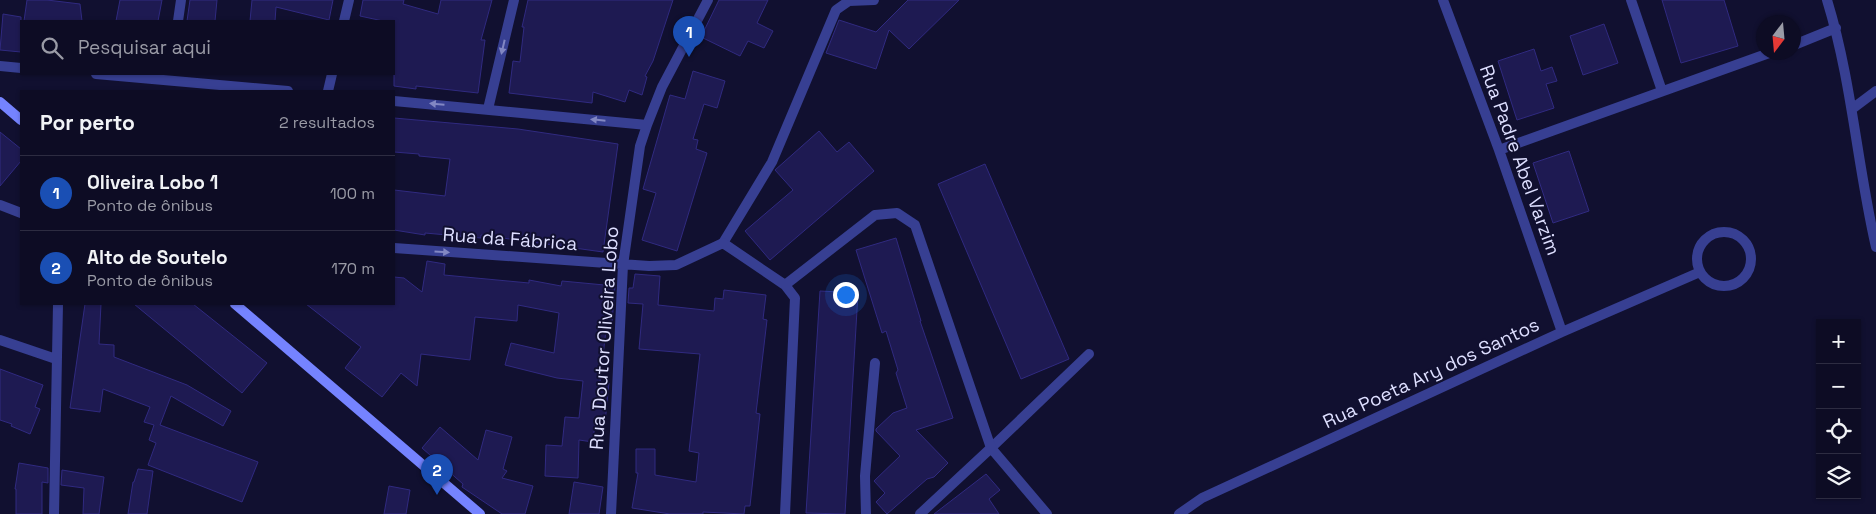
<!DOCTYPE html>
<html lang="pt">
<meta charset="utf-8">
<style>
:root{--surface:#0d0c24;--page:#1b1a31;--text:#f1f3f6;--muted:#9a9ba6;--line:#2d2c41;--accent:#0f766e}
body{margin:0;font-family:"Space Grotesk",sans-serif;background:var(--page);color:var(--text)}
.controls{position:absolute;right:15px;bottom:15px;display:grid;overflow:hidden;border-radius:0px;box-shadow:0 1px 4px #0004}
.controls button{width:45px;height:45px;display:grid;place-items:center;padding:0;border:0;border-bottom:1px solid var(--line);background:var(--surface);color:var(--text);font:25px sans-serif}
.compass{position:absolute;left:1756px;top:15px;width:45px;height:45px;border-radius:50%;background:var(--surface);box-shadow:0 1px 4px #0004;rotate:196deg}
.you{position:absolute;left:845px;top:294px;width:18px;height:18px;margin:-12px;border:4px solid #fff;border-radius:50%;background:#1a73e8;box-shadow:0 0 0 8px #1a73e833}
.badge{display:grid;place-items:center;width:32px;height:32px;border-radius:50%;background:var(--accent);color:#fff;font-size:16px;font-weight:700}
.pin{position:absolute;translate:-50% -41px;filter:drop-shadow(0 1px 2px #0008)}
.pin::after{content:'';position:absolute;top:26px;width:18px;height:15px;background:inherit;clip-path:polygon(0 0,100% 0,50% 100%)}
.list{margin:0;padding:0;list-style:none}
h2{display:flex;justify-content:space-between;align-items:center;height:65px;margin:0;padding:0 20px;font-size:21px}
h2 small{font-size:16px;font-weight:400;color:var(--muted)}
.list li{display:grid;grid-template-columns:32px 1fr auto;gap:15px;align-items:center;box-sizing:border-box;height:75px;padding:0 20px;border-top:1px solid var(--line)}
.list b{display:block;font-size:19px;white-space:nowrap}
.list p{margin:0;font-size:16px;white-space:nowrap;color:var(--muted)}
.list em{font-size:16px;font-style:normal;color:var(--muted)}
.icon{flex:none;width:28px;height:28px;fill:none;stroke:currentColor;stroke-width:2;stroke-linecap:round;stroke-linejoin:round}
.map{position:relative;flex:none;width:1876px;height:514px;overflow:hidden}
.search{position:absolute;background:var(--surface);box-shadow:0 1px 4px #0004;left:20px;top:20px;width:375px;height:55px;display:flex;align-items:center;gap:12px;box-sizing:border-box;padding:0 18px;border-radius:0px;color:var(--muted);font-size:19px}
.panel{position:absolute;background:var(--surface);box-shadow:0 1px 4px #0004;left:20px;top:90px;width:375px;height:215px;border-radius:0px}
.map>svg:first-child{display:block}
</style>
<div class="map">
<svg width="1876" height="514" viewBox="0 0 1876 514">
<rect width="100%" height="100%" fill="#111030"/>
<path fill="#1e1a52" stroke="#302a80" d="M27,0H47L80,4L82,21H24Z
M120,0H162L158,21H116Z
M190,0H217L215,21H187Z
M252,0H333L329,20L276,7L275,21H250Z
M363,0H404L403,4L438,14L441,0H492L481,40H485L478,93L416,86V89L394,86V21H383L360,16Z
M528,0H673L653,61L645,76L647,77L642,95L629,90L625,102L593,92L592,103L509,93L513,61L520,62L524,27H522Z
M719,0H768L757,23L773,31L764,48L748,41L740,56L701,37Z
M908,0H959L909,49L889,30L876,69L826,53L839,20L876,32Z
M1662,0H1724L1738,46L1681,63Z
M3,14L21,17V52L0,50Z
M1604,24L1618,63L1583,75L1570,36Z
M1534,49L1541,71L1552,67L1557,81L1546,84L1554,108L1517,120L1498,61Z
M693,71L725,81L717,108L704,104L693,139L698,140L696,149L707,153L677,251L642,240L656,193L643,189L670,95L685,99Z
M394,118L518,129L618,144L603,252L481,235V238L425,233V235L394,230V190L445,196L450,159L419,156V154L394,152Z
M819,131L837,152L849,142L874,171L770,260L745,231L793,190L775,170Z
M0,132L21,149V161L0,186Z
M1569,151L1589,211L1553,223L1533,163Z
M985,164L1069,359L1021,379L938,184Z
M896,238L921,321H920L953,418L916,430L948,463L934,477L927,479L887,514L876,502L885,493L874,481L900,456L876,431V429L893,413L907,408L896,373L898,370L886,331L882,333L856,250Z
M427,261L445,264L444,275L529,283V280L561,286L562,281L615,286L612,322L607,321L600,382L609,383L605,423L595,422L593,442L579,440L578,478L545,476L546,445L562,446L565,417L579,418L583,381L557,378L505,365L511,343L554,353L559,313L518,305L517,321L475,317L470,360L421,354L417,386L401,373L382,397L345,368L361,347L306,304H394V277L404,278L422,292Z
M635,274L660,276L658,305L714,311L715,298L723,299L724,290L766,295L763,319L767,320L756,413L760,414L750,506H745L744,514L703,512V514H670L632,508L638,473H636V449H655V475L696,482L699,453L689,451L700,354L639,349L643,304L628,303L629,288H633Z
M820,291L858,293L845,514L806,513Z
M85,304H101L99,344L114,345V357L187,385L231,411L223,426L171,396L160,425L258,462L242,502L148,465L156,443L149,440L154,425L144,422L150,407L103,389L100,412L70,408Z
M134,304H193L267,363L242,393Z
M0,369L43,385L35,407L40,409L30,434L11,426L12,424L0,420Z
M440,427L478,460L486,430L512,437L503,469L507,471L502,478L533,486L525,514H502L462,487L463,484L422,448Z
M19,463L48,468V483L42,482V514H16V489H15Z
M138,469L153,471L147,514H128L133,482H134Z
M62,470L104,477L99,514H83L84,488L61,485Z
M986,474L1000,490L989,499L999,514H934Z
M574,482L603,487L599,514H569Z
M389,486L410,490L406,514H384Z"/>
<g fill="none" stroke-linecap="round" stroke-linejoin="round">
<path stroke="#373f92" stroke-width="10" d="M723,243L772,162L836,10L849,1L874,0
M991,448L1089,354"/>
<path stroke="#373f92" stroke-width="10" d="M1443,0L1499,150L1562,332
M1631,0L1662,91
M1827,0C1852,81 1857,165 1876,247
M178,21L181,0
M344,21L349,0
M1794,45L1836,28
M0,66L21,68
M96,74L288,91
M328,91L332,74
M394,101L647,125
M488,109L514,0
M1852,109L1876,91
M1499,150L1772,52
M0,205L21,213
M1697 259a27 27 0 1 1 54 0a27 27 0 1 1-54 0Z
M394,248L649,266L676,265L723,243L785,285L795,298L785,514
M785,285L875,215L897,213L915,225L991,448L920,514
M0,340L56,359
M991,448L1047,514
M54,514L58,304
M611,514L623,265L640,146L647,125L662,87L708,0
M866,514L865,476L875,363
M1179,514L1202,498L1562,332L1700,272"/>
<path stroke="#7583ff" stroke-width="10" d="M0,102L21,120
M235,304L480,514"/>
</g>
<defs><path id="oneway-solid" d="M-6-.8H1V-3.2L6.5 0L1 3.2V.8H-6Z" transform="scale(1.25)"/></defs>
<g fill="#8287c3">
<use href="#oneway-solid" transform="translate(503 47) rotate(103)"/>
<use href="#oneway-solid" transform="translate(437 104) rotate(-175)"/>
<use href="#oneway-solid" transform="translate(598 120) rotate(-174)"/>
<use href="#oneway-solid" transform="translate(442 252) rotate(4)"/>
</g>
<g text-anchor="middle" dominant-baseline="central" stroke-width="4" stroke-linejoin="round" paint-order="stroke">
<g font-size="19" fill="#dedfff" stroke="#111030">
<text transform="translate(1520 160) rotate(70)">Rua Padre Abel Varzim</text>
<text transform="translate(510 239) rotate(4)">Rua da Fábrica</text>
<text transform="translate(604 338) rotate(-86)">Rua Doutor Oliveira Lobo</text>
<text transform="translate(1431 373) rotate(-25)">Rua Poeta Ary dos Santos</text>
</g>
</g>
</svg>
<div class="controls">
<button>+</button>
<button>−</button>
<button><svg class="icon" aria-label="locate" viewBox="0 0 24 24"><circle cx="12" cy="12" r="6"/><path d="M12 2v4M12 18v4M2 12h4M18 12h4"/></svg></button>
<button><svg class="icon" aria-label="layers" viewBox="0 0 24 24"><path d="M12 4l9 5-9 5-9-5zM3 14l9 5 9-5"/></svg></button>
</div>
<svg class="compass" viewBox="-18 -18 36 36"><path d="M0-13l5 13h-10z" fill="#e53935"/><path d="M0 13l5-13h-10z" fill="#9a9ba6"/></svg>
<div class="you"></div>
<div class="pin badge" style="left:689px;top:57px;background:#1a4fb4">1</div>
<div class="pin badge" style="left:437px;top:495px;background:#1a4fb4">2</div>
<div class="search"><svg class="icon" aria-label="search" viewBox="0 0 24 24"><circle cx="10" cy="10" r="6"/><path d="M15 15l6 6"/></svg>Pesquisar aqui</div>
<section class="panel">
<h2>Por perto<small>2 resultados</small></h2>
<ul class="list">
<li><span class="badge" style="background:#1a4fb4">1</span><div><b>Oliveira Lobo 1</b><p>Ponto de ônibus</p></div><em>100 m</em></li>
<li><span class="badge" style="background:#1a4fb4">2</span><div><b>Alto de Soutelo</b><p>Ponto de ônibus</p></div><em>170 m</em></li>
</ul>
</section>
</div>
